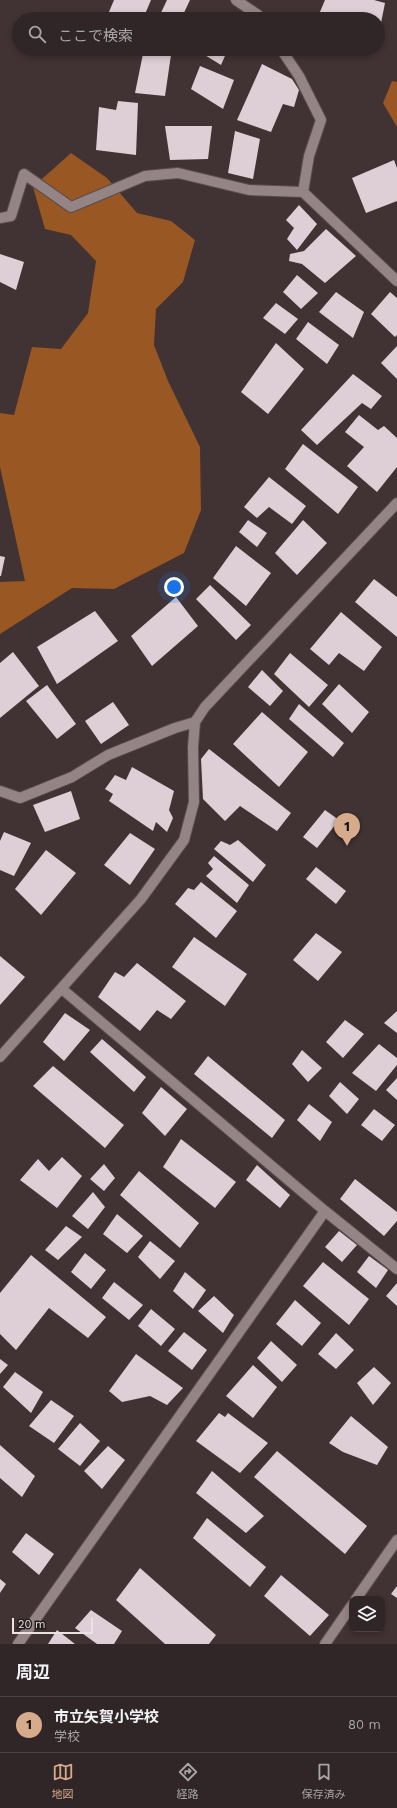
<!DOCTYPE html>
<html lang="ja">
<meta charset="utf-8">
<style>
:root{--surface:#312627;--page:#392e2f;--text:#f1f3f6;--muted:#a8a5a7;--line:#4c4344;--accent:#d6ab8b}
body{margin:0;font-family:"Work Sans","Noto Sans JP",sans-serif;background:var(--page);color:var(--text)}
.controls{position:absolute;right:12px;bottom:12px;display:grid;overflow:hidden;border-radius:8px;box-shadow:0 2px 6px #0003}
.controls button{width:36px;height:36px;display:grid;place-items:center;padding:0;border:0;border-bottom:1px solid var(--line);background:var(--surface);color:var(--text);font:20px sans-serif}
.scale{position:absolute;left:12px;bottom:10px;width:81px;box-sizing:border-box;padding-left:4px;border:2px solid #ebe2e3;border-top:0;font-size:11px;line-height:14px;white-space:nowrap;color:#ebe2e3;-webkit-text-stroke:3px #231c1d;paint-order:stroke}
.you{position:absolute;left:174px;top:587px;width:14px;height:14px;margin:-10px;border:3px solid #fff;border-radius:50%;background:#1a73e8;box-shadow:0 0 0 6px #1a73e833}
.badge{display:grid;place-items:center;width:26px;height:26px;border-radius:50%;background:var(--accent);color:#111;font-size:13px;font-weight:700}
.pin{position:absolute;translate:-50% -33px;filter:drop-shadow(0 1px 2px #0008)}
.pin::after{content:'';position:absolute;top:21px;width:14px;height:12px;background:inherit;clip-path:polygon(0 0,100% 0,50% 100%)}
.list{margin:0;padding:0;list-style:none}
h2{display:flex;justify-content:space-between;align-items:center;height:52px;margin:0;padding:0 16px;font-size:17px}
h2 small{font-size:13px;font-weight:400;color:var(--muted)}
.list li{display:grid;grid-template-columns:26px 1fr auto;gap:12px;align-items:center;box-sizing:border-box;height:56px;padding:0 16px;border-top:1px solid var(--line)}
.list b{display:block;font-size:15px;white-space:nowrap}
.list p{margin:0;font-size:13px;white-space:nowrap;color:var(--muted)}
.list em{font-size:13px;font-style:normal;color:var(--muted)}
.icon{flex:none;width:22px;height:22px;fill:none;stroke:currentColor;stroke-width:2;stroke-linecap:round;stroke-linejoin:round}
.map{position:relative;flex:none;width:397px;height:1644px;overflow:hidden}
.search{position:absolute;background:var(--surface);box-shadow:0 2px 6px #0003;left:12px;right:12px;top:12px;height:44px;display:flex;align-items:center;gap:10px;box-sizing:border-box;padding:0 14px;border-radius:22px;color:var(--muted);font-size:15px}
.sheet{height:108px;background:var(--surface)}
nav{display:flex;justify-content:space-around;align-items:center;box-sizing:border-box;height:56px;border-top:1px solid var(--line);background:var(--surface);font-size:11px;color:var(--muted)}
nav a{display:grid;justify-items:center;gap:2px}
nav .on{color:var(--accent)}
.map>svg:first-child{display:block}
</style>
<div class="map">
<svg width="397" height="1644" viewBox="0 0 397 1644">
<rect width="100%" height="100%" fill="#413234"/>
<path fill="#985723" d="M392,81L397,82V127L383,103Z
M71,153L107,178L137,213L171,221L195,240L183,282L156,309L154,345L168,381L200,447L201,510L184,553L114,589L72,588L0,634V582L25,581L0,467V413L14,415L32,347L61,349L88,313L96,261L71,235L45,229L33,187Z"/>
<path fill="#deced6" d="M114,0H151L143,19H106Z
M167,0H190L181,19H158Z
M325,0H374L385,3L379,33L378,19H317Z
M144,49L171,55L165,96L135,93Z
M195,49H228L221,65Z
M262,64L292,79L299,90L294,107L283,104L271,132L237,120Z
M200,66L234,80L223,109L191,89Z
M118,101L138,103L136,155L96,150L99,107L116,110Z
M165,126H212L208,159L170,160Z
M235,131L260,139L253,179L228,173Z
M394,160L397,168V201L366,213L352,178Z
M299,205L317,224L297,250L287,239L294,228L286,220Z
M326,229L356,256L325,283L302,264L289,261L290,254L304,251Z
M0,254L24,262L16,290L0,282Z
M297,275L318,293L301,309L283,292Z
M336,292L364,312L353,338L319,312Z
M390,292L397,298V335L395,337L371,314Z
M276,303L298,319L285,334L263,318Z
M308,322L339,345L327,364L296,339Z
M276,343L304,369L268,414L241,392Z
M397,346V379L381,363Z
M353,374L382,396L371,409L362,403L317,445L301,430Z
M359,415L378,430L384,426L397,438V467L377,492L347,466L364,447L345,432Z
M303,444L358,487L338,514L285,469Z
M269,477L306,506L292,524L269,507L257,518L244,507Z
M248,520L267,533L257,547L239,532Z
M303,520L327,543L297,575L275,553Z
M236,546L271,573L246,606L213,578Z
M0,556L5,557L1,576H0Z
M374,579L397,597V637L355,602Z
M210,585L251,625L236,640L196,599Z
M176,597L198,626L152,666L131,636Z
M95,611L118,641L57,684L37,647Z
M341,612L382,647L364,671L339,653L329,665L310,649Z
M13,652L39,686L0,718V663Z
M290,653L328,685L309,707L274,674Z
M262,670L283,691L270,706L248,687Z
M339,684L369,712L352,733L322,704Z
M47,685L76,724L57,739L26,701Z
M113,702L129,725L101,744L85,721Z
M299,704L344,743L333,757L289,719Z
M262,712L308,752L279,787L233,744Z
M209,749L291,813L277,831L240,806L225,821L203,799L201,759Z
M132,767L174,791L169,810L173,818L167,832L156,822L153,831L109,801L113,794L105,789L115,775L126,780Z
M71,791L80,819L45,832L33,805Z
M325,810L339,820L317,848L303,837Z
M4,832L31,843L14,876L0,870V841Z
M130,833L155,849L130,885L104,865Z
M238,840L266,865L253,882L214,849L221,841L230,845Z
M46,850L76,873L41,915L15,889Z
M214,856L249,885L237,903L206,876L213,869L208,863Z
M316,867L346,891L336,904L306,879Z
M201,882L237,911L216,938L175,904L188,888L194,890Z
M316,933L342,952L318,981L293,960Z
M194,937L247,974L225,1006L172,967Z
M0,956L25,977L0,1005Z
M137,963L186,1001L171,1019L157,1010L140,1031L98,997L115,972L124,977Z
M397,1011V1033L384,1023Z
M65,1013L90,1030L64,1061L43,1042Z
M345,1020L364,1034L343,1058L326,1042Z
M102,1039L146,1077L134,1092L90,1052Z
M379,1044L397,1058V1065L376,1091L352,1073Z
M302,1050L322,1068L308,1082L292,1064Z
M208,1056L285,1120L272,1138L194,1074Z
M53,1066L124,1125L105,1148L33,1086Z
M397,1078V1100L386,1090Z
M340,1082L359,1099L347,1114L329,1096Z
M161,1087L187,1109L165,1136L142,1113Z
M309,1104L332,1122L320,1141L297,1120Z
M374,1109L395,1125L382,1141L361,1125Z
M181,1139L236,1182L215,1208L163,1167Z
M62,1157L82,1176L57,1208L20,1180L38,1159L49,1171Z
M104,1164L115,1178L104,1191L90,1179Z
M257,1165L290,1195L280,1208L246,1180Z
M139,1171L199,1223L180,1248L120,1195Z
M355,1179L397,1212V1221L384,1236L340,1199Z
M93,1192L105,1207L88,1229L72,1216Z
M117,1214L143,1236L127,1253L103,1234Z
M66,1226L82,1237L58,1260L45,1250Z
M339,1231L357,1245L342,1262L325,1247Z
M150,1241L175,1261L160,1279L138,1257Z
M85,1253L106,1270L91,1289L71,1272Z
M31,1255L106,1317L88,1338L49,1308L16,1350L0,1334V1293Z
M369,1256L388,1270L376,1288L357,1272Z
M323,1262L369,1299L349,1325L303,1286Z
M185,1272L206,1290L193,1309L173,1291Z
M114,1282L143,1305L129,1320L102,1298Z
M397,1283V1306L386,1296Z
M214,1296L234,1315L223,1333L198,1311Z
M295,1300L321,1323L302,1346L276,1324Z
M151,1309L175,1329L161,1346L138,1326Z
M184,1332L207,1350L192,1370L168,1351Z
M336,1333L354,1350L336,1369L318,1354Z
M271,1341L297,1365L282,1382L257,1358Z
M136,1354L183,1388L167,1405L150,1396L122,1402L109,1391Z
M0,1359L8,1365L0,1374Z
M253,1365L277,1387L253,1418L226,1396Z
M374,1367L391,1383L373,1405L357,1383Z
M15,1372L43,1392L31,1413L3,1387Z
M51,1400L74,1416L54,1443L29,1426Z
M219,1413L225,1417L228,1413L268,1443L240,1473L196,1441Z
M351,1416L388,1447L377,1465L343,1452L329,1443Z
M80,1423L100,1441L80,1466L58,1449Z
M0,1445L35,1476L22,1497L0,1478Z
M108,1446L125,1460L102,1489L84,1471Z
M277,1451L367,1526L345,1554L254,1477Z
M212,1471L264,1516L246,1533L196,1493Z
M207,1518L266,1567L250,1587L193,1538Z
M26,1533L54,1554L39,1575L12,1552Z
M140,1568L216,1635L209,1644H165L116,1600Z
M281,1575L329,1615L310,1636L264,1596Z
M0,1579L6,1584L0,1593Z
M397,1586V1598L391,1594Z
M91,1610L122,1631L114,1644H97L75,1628Z
M57,1630L75,1644H48Z"/>
<g fill="none" stroke-linecap="round" stroke-linejoin="round">
<g stroke="#5a4e50" stroke-width="12">
<path id="minor" d="M236,0L258,15L260,19
M281,49L299,76L321,120L309,156L303,192
M0,218L11,216L24,174L71,207L145,176L178,173L249,190L303,192L397,281
M0,791L20,798L72,777L108,755L175,728L195,722
M62,989L325,1211L397,1269
M0,1057L141,899L184,840L194,802L193,747L195,722L205,707L397,503
M356,1599L397,1540
M18,1644L325,1211
M325,1644L352,1605"/>
</g>
<use href="#minor" stroke="#958486" stroke-width="10"/>
</g>
</svg>
<div class="controls">
<button><svg class="icon" aria-label="layers" viewBox="0 0 24 24"><path d="M12 4l9 5-9 5-9-5zM3 14l9 5 9-5"/></svg></button>
</div>
<div class="scale">20 m</div>
<div class="you"></div>
<div class="pin badge" style="left:347px;top:846px">1</div>
<div class="search"><svg class="icon" aria-label="search" viewBox="0 0 24 24"><circle cx="10" cy="10" r="6"/><path d="M15 15l6 6"/></svg>ここで検索</div>
</div>
<section class="sheet">
<h2>周辺<small></small></h2>
<ul class="list">
<li><span class="badge">1</span><div><b>市立矢賀小学校</b><p>学校</p></div><em>80 m</em></li>
</ul>
</section>
<nav>
<a class="on"><svg class="icon" aria-label="map" viewBox="0 0 24 24"><path d="M3 6l6-2 6 2 6-2v14l-6 2-6-2-6 2zM9 4v14M15 6v14"/></svg>地図</a>
<a><svg class="icon" aria-label="directions" viewBox="0 0 24 24"><path d="M12 3l9 9-9 9-9-9zM9 14v-3h6M13 9l2 2-2 2"/></svg>経路</a>
<a><svg class="icon" aria-label="saved" viewBox="0 0 24 24"><path d="M7 4h10v16l-5-4-5 4z"/></svg>保存済み</a>
</nav>
